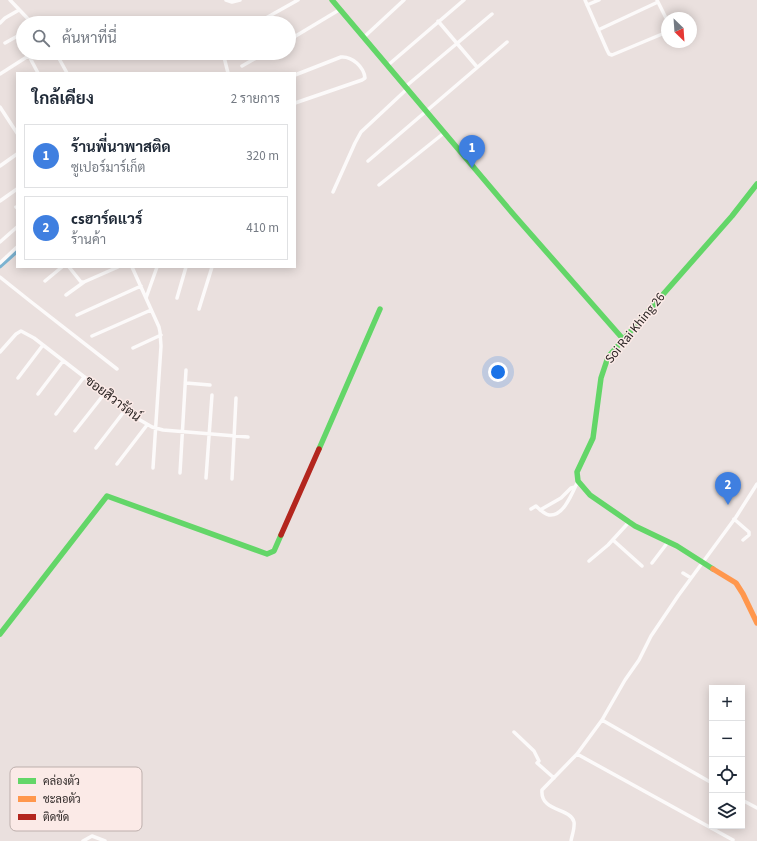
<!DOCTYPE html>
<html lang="th">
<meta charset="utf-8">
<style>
:root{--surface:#fff;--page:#f6f6f7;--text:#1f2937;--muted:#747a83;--line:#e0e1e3;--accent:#6e6665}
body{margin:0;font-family:"Source Sans 3",Sarabun,sans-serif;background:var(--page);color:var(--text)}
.controls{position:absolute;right:12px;bottom:12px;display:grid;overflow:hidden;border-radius:0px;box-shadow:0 2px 10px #0003}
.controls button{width:36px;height:36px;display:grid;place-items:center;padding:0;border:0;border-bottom:1px solid var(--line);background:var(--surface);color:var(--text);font:20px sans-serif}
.compass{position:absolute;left:661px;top:12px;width:36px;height:36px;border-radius:50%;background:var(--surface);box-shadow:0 2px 10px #0003;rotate:155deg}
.you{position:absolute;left:498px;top:372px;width:14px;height:14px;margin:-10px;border:3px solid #fff;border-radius:50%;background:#1a73e8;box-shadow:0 0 0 6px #1a73e833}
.badge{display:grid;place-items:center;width:26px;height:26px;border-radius:50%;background:var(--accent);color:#fff;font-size:13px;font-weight:700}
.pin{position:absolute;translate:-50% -33px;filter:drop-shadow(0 1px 2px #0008)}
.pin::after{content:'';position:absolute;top:21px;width:14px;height:12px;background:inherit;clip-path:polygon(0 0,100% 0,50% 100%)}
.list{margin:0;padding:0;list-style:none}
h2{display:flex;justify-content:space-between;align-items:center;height:52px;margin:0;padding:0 16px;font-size:17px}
h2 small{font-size:13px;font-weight:400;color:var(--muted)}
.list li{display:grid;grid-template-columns:26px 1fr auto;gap:12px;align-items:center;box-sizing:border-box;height:64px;margin:0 8px 8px;padding:0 8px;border:1px solid var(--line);border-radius:0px}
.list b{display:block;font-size:15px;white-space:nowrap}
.list p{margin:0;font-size:13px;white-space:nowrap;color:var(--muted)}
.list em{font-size:13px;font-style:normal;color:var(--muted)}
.icon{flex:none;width:22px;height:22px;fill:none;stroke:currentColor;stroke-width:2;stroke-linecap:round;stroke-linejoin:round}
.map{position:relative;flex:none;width:757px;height:841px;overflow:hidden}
.search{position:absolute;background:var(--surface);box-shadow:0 2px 10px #0003;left:16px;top:16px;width:280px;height:44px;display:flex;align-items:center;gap:10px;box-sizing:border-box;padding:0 14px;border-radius:22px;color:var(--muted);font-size:15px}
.panel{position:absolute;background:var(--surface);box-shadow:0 2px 10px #0003;left:16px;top:72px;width:280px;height:196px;border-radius:0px}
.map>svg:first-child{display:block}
</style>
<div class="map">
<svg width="757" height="841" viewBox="0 0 757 841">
<rect width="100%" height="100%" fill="#eae0de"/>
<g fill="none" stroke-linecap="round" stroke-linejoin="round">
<path stroke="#7cb3d1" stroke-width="4.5" d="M0,266L17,251"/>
<path stroke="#fcfafa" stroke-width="3.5" d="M10,0L32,23
M226,0L232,2L240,0
M585,0L607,50L609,54L612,55L667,32
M657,0L667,20
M587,5L599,0
M438,21L477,67
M0,23L5,18L19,10
M257,23L298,0
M598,30L658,2
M363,38L404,0
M289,40L339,10
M5,43L23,33
M56,53L67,73
M223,53L228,73
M29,56L38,73
M242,66L265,53
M387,66L464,0
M0,74L33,53
M295,75L341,57C352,56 364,67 365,78L362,80L295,103
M405,87L492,14
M0,107L17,133
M368,161L507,42
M0,166L17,154
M379,185L444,133
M333,192L355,143L361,132L407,89
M0,201L17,189
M16,207L17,208
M0,242L17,227
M0,263L17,247
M69,267L81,282H84
M132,267L159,327L160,332L161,346L153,468
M0,277L30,301L117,369
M45,281L62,267
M66,295L84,282L118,267
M146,298L157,267
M177,298L186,267
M199,309L212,267
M77,315L141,286
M92,336L151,310
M133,348L161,335
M0,352L16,334L21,331L34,338L140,420L152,427L163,430L248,437
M18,378L43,345
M186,383L210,385
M38,394L63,361
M56,414L84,377
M75,431L105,393
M96,448L126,409
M117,464L147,425
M180,473L186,370
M206,478L212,395
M232,479L236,398
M531,509L536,506C540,510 544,514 549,515C564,517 573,491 578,481
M540,510L561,498L571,488L575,487
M734,519L749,532V535L743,540
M613,540L642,566
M589,561L608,545L630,521
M652,563L668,542
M683,573L691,578
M602,720L712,783
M514,732L534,751L539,761L537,763L554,778
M577,754L733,840
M742,800L757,808
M83,841L92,836L105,841
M571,841C572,835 575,828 574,822C571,808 540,812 542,790L577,754L602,720L625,680L639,660L651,636L678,596L736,517L757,484"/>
<path stroke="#63d668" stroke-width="5.5" d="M332,0L514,215L623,339
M319,449L380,309
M713,569L677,546L635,526L590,495L578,481L577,472L593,438L601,378L608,357L732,216L757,184
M0,634L107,496L267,554L274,551L281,535"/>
<path stroke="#ff974d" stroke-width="5.5" d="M713,569L736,583L743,594L757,623"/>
<path stroke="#b3261e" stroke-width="5.5" d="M281,535L319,449"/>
</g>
<g text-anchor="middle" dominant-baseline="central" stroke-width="3" stroke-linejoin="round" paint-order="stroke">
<g font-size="13" fill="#2b2524" stroke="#fbeae7">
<text transform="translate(635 328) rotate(-51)">Soi Rai Khing 26</text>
<text transform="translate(113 399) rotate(37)">ซอยสิวารัตน์</text>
</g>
</g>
<rect x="10" y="767" width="132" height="64" rx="6" fill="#fbeae7" stroke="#bdafac" stroke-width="1"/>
<rect x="18" y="778" width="18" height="6" fill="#63d668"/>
<rect x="18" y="796" width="18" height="6" fill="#ff974d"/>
<rect x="18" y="814" width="18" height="6" fill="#b3261e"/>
<g font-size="11" fill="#2b2524">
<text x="43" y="785">คล่องตัว</text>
<text x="43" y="803">ชะลอตัว</text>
<text x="43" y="821">ติดขัด</text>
</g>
</svg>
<div class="controls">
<button>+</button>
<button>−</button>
<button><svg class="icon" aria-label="locate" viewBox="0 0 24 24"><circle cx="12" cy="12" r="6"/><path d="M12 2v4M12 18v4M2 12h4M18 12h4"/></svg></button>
<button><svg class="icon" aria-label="layers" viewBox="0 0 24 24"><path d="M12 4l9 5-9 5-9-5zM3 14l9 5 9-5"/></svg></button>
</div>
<svg class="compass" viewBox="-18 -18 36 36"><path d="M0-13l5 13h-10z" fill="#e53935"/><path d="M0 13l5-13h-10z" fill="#747a83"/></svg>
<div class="you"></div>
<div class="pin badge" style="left:472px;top:168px;background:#3f7fe0">1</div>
<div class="pin badge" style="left:728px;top:505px;background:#3f7fe0">2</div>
<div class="search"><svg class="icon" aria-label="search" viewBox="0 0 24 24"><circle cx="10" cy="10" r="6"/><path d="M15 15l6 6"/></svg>ค้นหาที่นี่</div>
<section class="panel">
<h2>ใกล้เคียง<small>2 รายการ</small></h2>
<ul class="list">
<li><span class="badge" style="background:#3f7fe0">1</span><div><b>ร้านพี่นาพาสติด</b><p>ซูเปอร์มาร์เก็ต</p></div><em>320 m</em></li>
<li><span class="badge" style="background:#3f7fe0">2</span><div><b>csฮาร์ดแวร์</b><p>ร้านค้า</p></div><em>410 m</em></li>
</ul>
</section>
</div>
